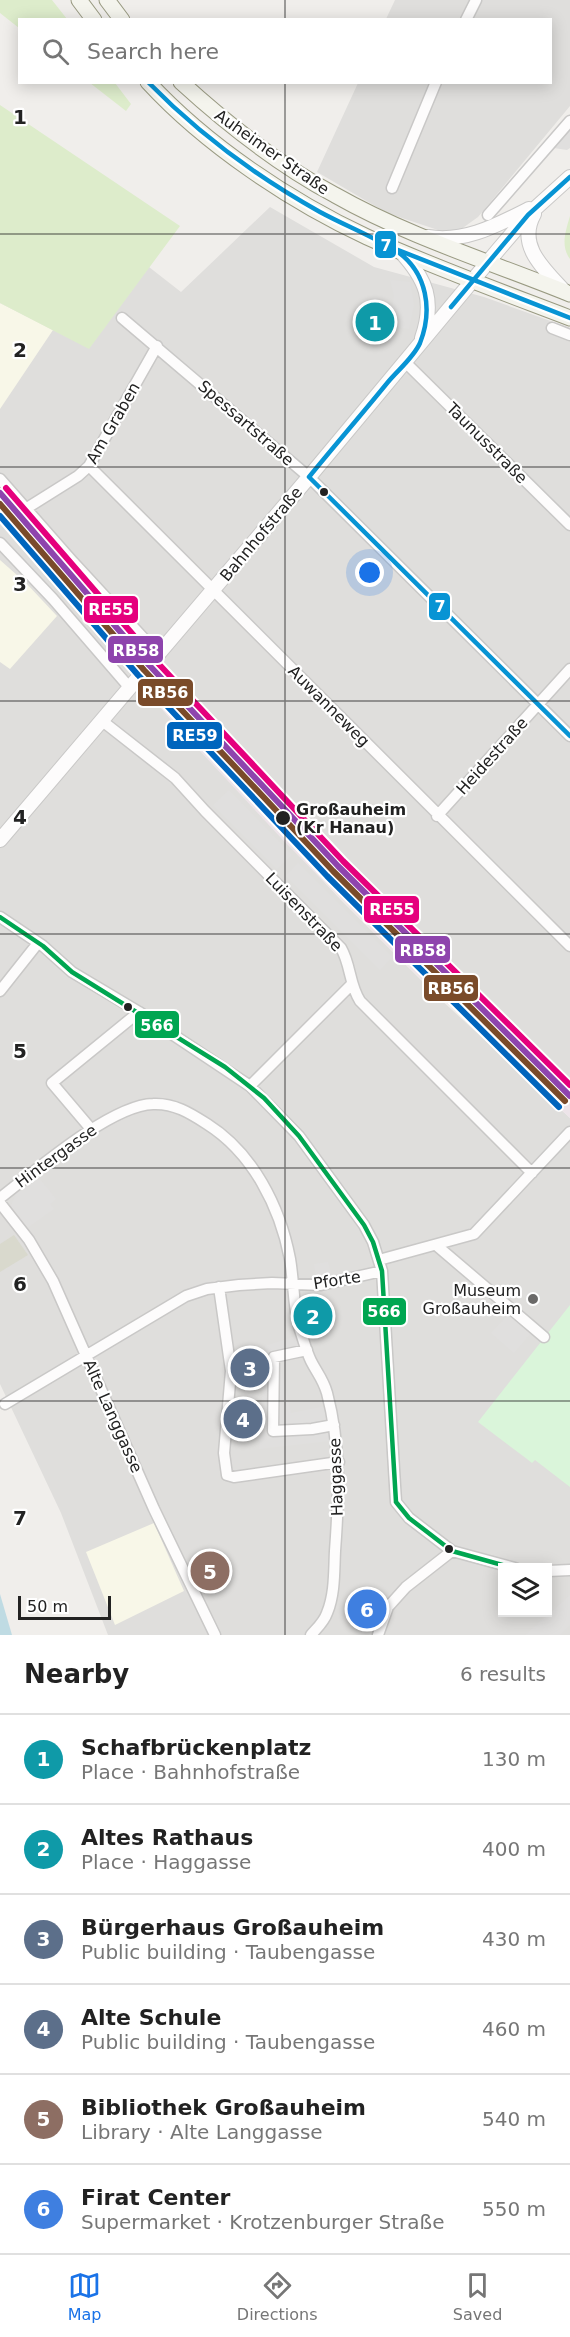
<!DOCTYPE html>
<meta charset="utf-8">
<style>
:root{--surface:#fff;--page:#f2f2f2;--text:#222;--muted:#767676;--line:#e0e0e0;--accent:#1a73e8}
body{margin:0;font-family:"DejaVu Sans",sans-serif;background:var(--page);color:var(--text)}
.controls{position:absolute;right:18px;bottom:18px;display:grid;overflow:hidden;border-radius:0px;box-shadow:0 3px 15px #0003}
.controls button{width:54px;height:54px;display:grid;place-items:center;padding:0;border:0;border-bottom:2px solid var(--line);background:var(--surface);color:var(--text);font:30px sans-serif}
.scale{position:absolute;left:18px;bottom:15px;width:93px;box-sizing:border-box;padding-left:6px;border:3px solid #222;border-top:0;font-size:16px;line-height:21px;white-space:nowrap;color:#222;-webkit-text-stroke:4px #fff;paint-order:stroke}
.you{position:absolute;left:370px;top:573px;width:21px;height:21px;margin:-15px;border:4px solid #fff;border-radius:50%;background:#1a73e8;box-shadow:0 0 0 9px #1a73e833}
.badge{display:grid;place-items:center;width:39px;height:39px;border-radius:50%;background:var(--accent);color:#fff;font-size:20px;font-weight:700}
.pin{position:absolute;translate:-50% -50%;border:3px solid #fff;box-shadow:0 2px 6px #0006}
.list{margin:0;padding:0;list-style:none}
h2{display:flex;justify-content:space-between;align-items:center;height:78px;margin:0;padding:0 24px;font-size:26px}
h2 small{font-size:20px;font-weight:400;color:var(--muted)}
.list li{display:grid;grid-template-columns:39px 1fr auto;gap:18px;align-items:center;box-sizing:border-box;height:90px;padding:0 24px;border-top:2px solid var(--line)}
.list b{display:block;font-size:22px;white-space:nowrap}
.list p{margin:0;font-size:20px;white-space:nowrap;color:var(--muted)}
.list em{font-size:20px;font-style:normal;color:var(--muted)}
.icon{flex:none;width:33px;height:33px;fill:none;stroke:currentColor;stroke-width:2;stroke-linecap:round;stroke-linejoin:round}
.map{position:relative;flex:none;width:570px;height:1635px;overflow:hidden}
.search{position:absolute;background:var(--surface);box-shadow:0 3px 15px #0003;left:18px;right:18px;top:18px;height:66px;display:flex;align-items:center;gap:15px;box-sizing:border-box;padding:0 21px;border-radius:0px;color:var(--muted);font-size:22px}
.sheet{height:618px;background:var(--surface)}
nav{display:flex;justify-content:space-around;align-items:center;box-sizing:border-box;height:84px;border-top:2px solid var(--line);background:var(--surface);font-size:16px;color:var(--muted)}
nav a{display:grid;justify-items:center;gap:3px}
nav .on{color:var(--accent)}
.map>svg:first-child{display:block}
</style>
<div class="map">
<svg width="570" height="1635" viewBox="0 0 570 1635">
<rect width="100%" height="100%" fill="#f0eeeb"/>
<path fill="#dfdedc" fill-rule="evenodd" d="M395,0H570V106L478,217L453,235L387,213L317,172L358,83L550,82V20L386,19Z
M270,207L374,267L484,297L570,328V1088L371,893L186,698L148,650L0,484V303L89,348L149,267L181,292Z
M0,521L173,722L342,901L439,998L570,1118V1635H108L61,1513L0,1384ZM502,1568H548V1612H502Z"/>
<path fill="#ede4e9" d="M0,484L148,650L186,698L371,893L570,1088V1118L404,963L282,839L173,722L0,521Z"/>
<path fill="#f8f7e8" d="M0,303L53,330L0,409Z
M0,560L26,583L57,616L10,669L0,662Z
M154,1523L184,1591L115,1625L86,1552Z"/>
<path fill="#d9d9cd" d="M14,1235L28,1255L0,1272V1244Z"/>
<path fill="#ddeccb" d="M0,0H52L67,19L20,20L19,28L0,13Z
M90,83H115L131,104L126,111Z
M0,105L180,226L89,349L0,303Z
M570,216V259C560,246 566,230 570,216Z"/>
<path fill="#daf5da" d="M570,1305V1487L535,1460L532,1463L527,1459L478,1422Z"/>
<path fill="#e0dfde" d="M570,121V148L567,150L547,147Z
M390,280L410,282L414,305L409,329L389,325L394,296Z
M229,790L292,855L277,869L213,805Z
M298,863L392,957L380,970L286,876Z
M39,1178L56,1199L50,1204L54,1209L27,1228L11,1206L16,1194Z
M328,1262L331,1273L316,1277L314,1264Z
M509,1314L531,1333L514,1353L491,1333Z
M299,1335L301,1346L277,1354L291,1413L326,1406L331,1441L259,1449L265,1346Z
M570,1595V1625L560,1635H525Z"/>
<path fill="#bfdbe3" d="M0,1594L12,1635H0Z"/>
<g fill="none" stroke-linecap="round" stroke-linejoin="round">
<g stroke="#c9c8c7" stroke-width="13">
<path id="minor" d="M466,20L476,0
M392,188L436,82
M488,215L570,121
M122,318L309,477L570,736
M552,328L570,335
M405,362L570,525
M89,466L570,946
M0,479L73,562L158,654
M27,508L78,476L89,466L157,346
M0,543L53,599L129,687
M101,720L175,778L205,811L341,948C351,965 349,984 360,1001L532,1173
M437,816L570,669
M0,917L43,946L72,972L139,1012L250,1086L299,1136L364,1225L373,1242L382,1271L396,1502L409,1518L452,1551L515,1568
M0,991L38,943
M250,1086L351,985
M91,1129L52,1083L139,1012
M0,1198C35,1171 111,1105 153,1104C174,1103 190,1113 207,1124C253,1153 280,1207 290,1259C294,1282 293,1305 299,1327C303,1338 306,1351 311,1361C317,1373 323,1379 327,1393C341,1446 339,1497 335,1551C334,1571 335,1594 327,1613C324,1622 317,1628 311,1635
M0,1203L29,1240L53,1281L154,1509L215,1635
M436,1245L544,1337
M379,1260L474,1234L570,1132
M219,1287L231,1371L224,1453L227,1475L234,1477L339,1462
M307,1350L274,1357L273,1431L312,1429L334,1425
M5,1404L186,1296L207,1289L239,1285L272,1283L321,1285L382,1271
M548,1571L570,1570
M378,1635L388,1607L406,1587L452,1551"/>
</g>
<g stroke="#c9c8c7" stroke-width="16">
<path id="tertiary" d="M534,214C516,246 545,270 565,292
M428,237C465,243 497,225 529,209
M401,252C426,279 435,301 422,338
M0,840L309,477L498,250L528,215L570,177"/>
</g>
<g stroke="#999a82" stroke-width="17">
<path id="secondary" d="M79,0L94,20
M107,0L122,20
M148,82C206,145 290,201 367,237C433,267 502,292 570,318
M181,82C228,125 279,165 335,195C409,237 491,262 570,294"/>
</g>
<use href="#minor" stroke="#fdfcfc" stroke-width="10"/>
<use href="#tertiary" stroke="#fdfcfc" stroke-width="14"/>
<use href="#secondary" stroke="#f4f4ed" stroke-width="15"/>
<g stroke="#fff" stroke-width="9">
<path id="bus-1" d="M0,917L43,946L72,972L225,1067L264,1098L299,1136L364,1225L373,1242L382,1271L396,1502
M396,1502L409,1518L452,1551L513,1568"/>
</g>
<g stroke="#fff" stroke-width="9">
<path id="bus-2" d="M148,82C199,134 257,177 320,212C346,226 374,237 398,252C427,273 433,310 420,343C414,357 398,370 388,382C362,414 335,445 309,477
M393,248L570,318
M451,307L528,215L570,177
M309,477L570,736"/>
</g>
<use href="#bus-1" stroke="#00a651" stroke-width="4.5"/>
<use href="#bus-2" stroke="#0894d4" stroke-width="4.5"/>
<g stroke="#fff" stroke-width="10">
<path id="rail-1" d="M0,493L149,665L338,866L570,1096"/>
</g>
<g stroke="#fff" stroke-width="10">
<path id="rail-2" d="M0,504L144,670L333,871L565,1101"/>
</g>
<g stroke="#fff" stroke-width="10">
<path id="rail-3" d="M6,488L155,660L343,861L570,1085"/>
</g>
<g stroke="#fff" stroke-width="10">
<path id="rail-4" d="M0,516L138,675L327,876L559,1107"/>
</g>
<use href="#rail-1" stroke="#8e44ad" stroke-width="6"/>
<use href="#rail-2" stroke="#7a4b2a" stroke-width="6"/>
<use href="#rail-3" stroke="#e5007d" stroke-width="6"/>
<use href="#rail-4" stroke="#0065bd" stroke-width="6"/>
</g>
<path fill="none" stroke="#222" stroke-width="1.5" stroke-opacity="0.55" d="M285,0V20M285,82V1635M0,234H570M0,467H570M0,701H570M0,934H570M0,1168H570M0,1401H570"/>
<g fill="#222" stroke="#fff" stroke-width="2">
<circle cx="324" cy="492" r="5"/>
<circle cx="283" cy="818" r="8"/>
<circle cx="128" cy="1007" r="5"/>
<circle cx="449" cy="1549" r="5"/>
</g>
<circle fill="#6a6968" stroke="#fff" stroke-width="2" cx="533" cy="1299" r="6"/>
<g text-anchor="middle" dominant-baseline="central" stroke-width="4.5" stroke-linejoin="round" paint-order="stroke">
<g font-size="16" fill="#222" stroke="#fff">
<text transform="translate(272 152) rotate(35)">Auheimer Straße</text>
<text transform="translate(113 423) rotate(-60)">Am Graben</text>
<text transform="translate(246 423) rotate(41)">Spessartstraße</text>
<text transform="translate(487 443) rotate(45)">Taunusstraße</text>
<text transform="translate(261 534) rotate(-50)">Bahnhofstraße</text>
<text transform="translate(329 706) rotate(45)">Auwanneweg</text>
<text transform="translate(492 756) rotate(-48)">Heidestraße</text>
<text transform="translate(304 912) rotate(46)">Luisenstraße</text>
<text transform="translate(56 1156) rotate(-36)">Hintergasse</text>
<text transform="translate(337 1280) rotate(-9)">Pforte</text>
<text transform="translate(113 1416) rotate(66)">Alte Langgasse</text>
<text transform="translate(336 1477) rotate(-92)">Haggasse</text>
</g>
<g font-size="16" font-weight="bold" fill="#222" stroke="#fff" text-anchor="start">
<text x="296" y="809">Großauheim<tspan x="296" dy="18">(Kr Hanau)</tspan></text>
</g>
<g font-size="16" fill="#222" stroke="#fff" text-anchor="end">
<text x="521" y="1290">Museum<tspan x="521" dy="18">Großauheim</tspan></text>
</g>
</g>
<g font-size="20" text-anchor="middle" font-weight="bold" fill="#222" stroke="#fff" stroke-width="4.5" stroke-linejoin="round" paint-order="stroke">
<text x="20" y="124">1</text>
<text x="20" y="357">2</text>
<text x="20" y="591">3</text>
<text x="20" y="824">4</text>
<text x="20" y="1058">5</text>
<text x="20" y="1291">6</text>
<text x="20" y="1525">7</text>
</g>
<g stroke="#fff" stroke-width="2">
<rect x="374" y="230" width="23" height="29" rx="6" fill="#0894d4"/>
<rect x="428" y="592" width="23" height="29" rx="6" fill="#0894d4"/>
<rect x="83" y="595" width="56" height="29" rx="6" fill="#e5007d"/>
<rect x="107" y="635" width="57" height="29" rx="6" fill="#8e44ad"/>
<rect x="137" y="678" width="57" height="29" rx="6" fill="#7a4b2a"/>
<rect x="166" y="721" width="57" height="29" rx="6" fill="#0065bd"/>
<rect x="363" y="895" width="57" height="29" rx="6" fill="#e5007d"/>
<rect x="394" y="935" width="57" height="29" rx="6" fill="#8e44ad"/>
<rect x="423" y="974" width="56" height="28" rx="6" fill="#7a4b2a"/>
<rect x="134" y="1010" width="46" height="29" rx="6" fill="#00a651"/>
<rect x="362" y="1297" width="45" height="29" rx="6" fill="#00a651"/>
</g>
<g font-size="16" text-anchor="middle" font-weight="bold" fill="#fff">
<text x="386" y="251">7</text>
<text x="440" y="612">7</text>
<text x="111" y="615">RE55</text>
<text x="136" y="656">RB58</text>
<text x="165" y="698">RB56</text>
<text x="195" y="741">RE59</text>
<text x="392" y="915">RE55</text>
<text x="423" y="956">RB58</text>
<text x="451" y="994">RB56</text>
<text x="157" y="1031">566</text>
<text x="384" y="1317">566</text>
</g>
</svg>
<div class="controls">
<button><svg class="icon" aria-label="layers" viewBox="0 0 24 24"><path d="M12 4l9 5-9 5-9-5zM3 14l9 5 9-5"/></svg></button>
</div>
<div class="scale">50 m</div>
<div class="you"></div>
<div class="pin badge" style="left:375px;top:322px;background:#0f9aa8">1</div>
<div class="pin badge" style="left:313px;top:1316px;background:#0f9aa8">2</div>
<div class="pin badge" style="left:250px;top:1368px;background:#5c6f8a">3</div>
<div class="pin badge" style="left:243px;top:1419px;background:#5c6f8a">4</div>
<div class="pin badge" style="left:210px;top:1571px;background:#8d6e63">5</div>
<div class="pin badge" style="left:367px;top:1609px;background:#3f7fe0">6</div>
<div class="search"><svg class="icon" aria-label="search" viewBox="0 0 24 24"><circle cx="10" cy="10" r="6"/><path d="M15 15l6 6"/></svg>Search here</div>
</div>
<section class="sheet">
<h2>Nearby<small>6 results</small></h2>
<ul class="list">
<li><span class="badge" style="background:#0f9aa8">1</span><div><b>Schafbrückenplatz</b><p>Place · Bahnhofstraße</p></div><em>130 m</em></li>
<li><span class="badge" style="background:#0f9aa8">2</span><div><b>Altes Rathaus</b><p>Place · Haggasse</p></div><em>400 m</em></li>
<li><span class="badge" style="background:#5c6f8a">3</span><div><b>Bürgerhaus Großauheim</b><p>Public building · Taubengasse</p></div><em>430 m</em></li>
<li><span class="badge" style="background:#5c6f8a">4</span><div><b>Alte Schule</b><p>Public building · Taubengasse</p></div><em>460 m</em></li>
<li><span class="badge" style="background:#8d6e63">5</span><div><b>Bibliothek Großauheim</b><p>Library · Alte Langgasse</p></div><em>540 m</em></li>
<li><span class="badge" style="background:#3f7fe0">6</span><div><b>Firat Center</b><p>Supermarket · Krotzenburger Straße</p></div><em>550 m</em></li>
</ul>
</section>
<nav>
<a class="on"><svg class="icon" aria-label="map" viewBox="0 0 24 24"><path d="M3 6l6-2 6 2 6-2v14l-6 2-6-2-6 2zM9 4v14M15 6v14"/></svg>Map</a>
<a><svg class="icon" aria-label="directions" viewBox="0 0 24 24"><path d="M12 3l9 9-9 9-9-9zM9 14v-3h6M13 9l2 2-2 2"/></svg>Directions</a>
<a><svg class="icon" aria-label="saved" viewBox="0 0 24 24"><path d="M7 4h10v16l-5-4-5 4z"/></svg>Saved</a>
</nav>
